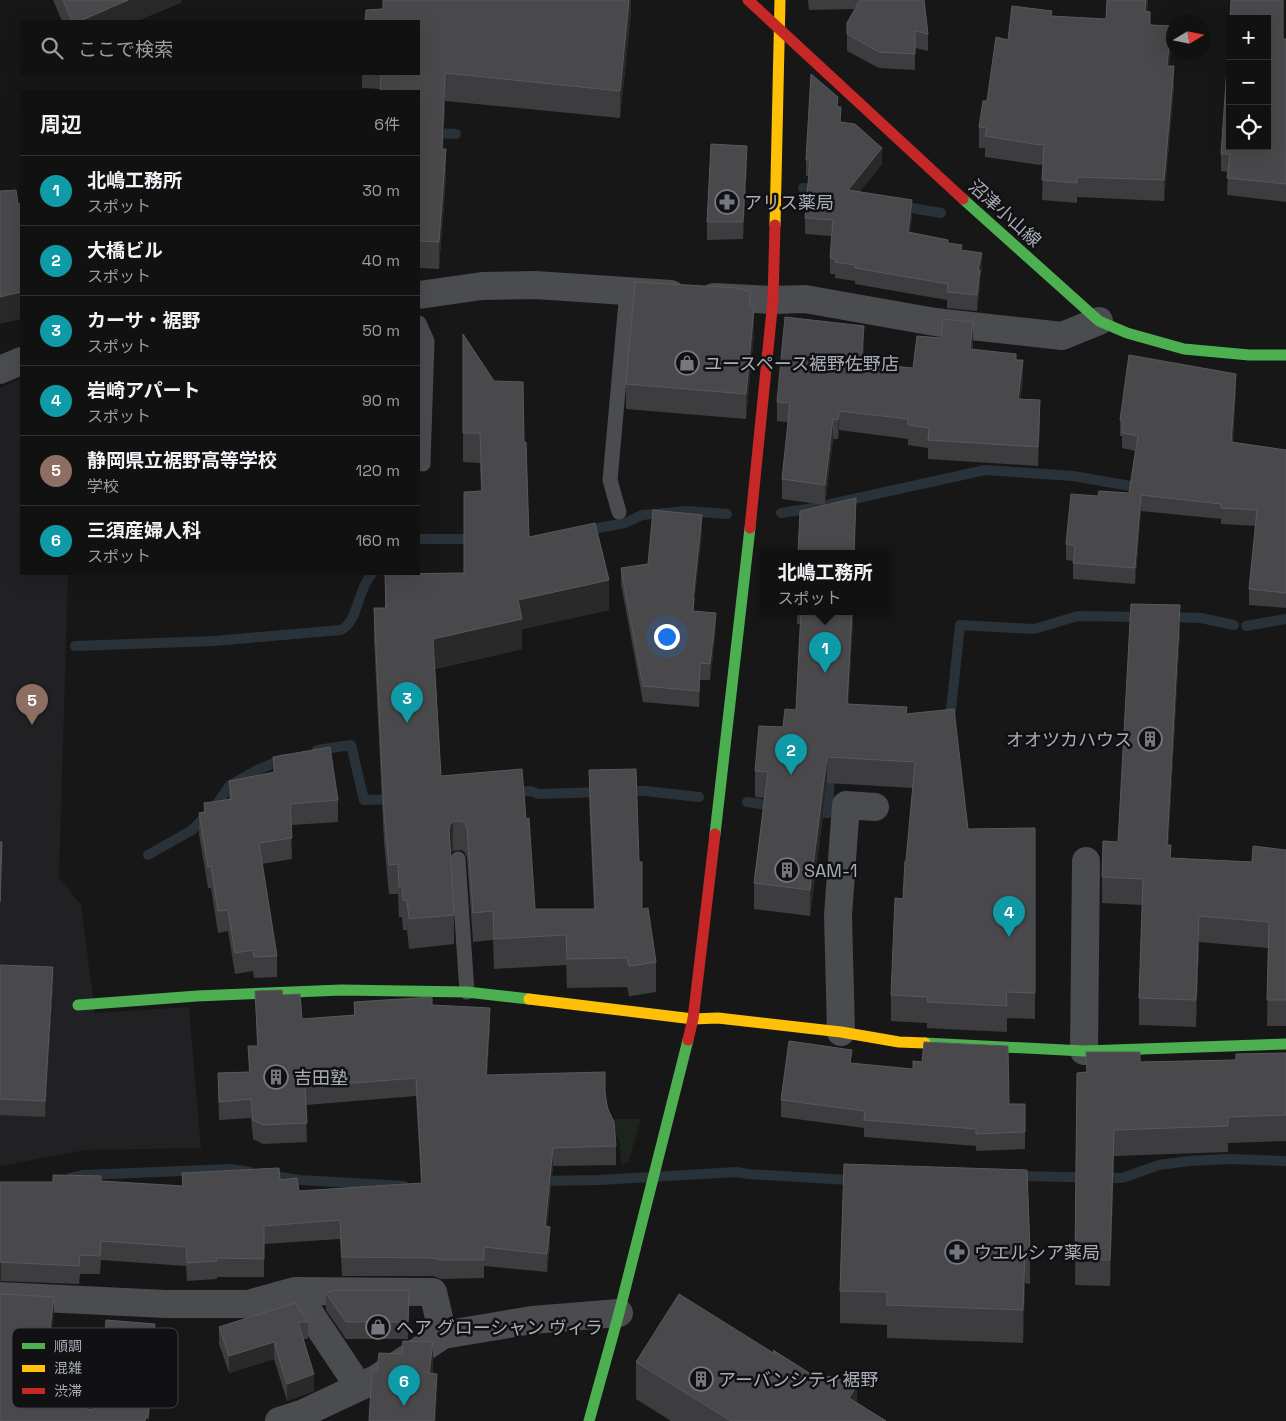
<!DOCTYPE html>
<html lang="ja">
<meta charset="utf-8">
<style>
:root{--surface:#111;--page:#1a1a1a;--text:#f1f3f6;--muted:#9c9d9f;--line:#303131;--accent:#757880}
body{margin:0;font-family:"Space Grotesk","Noto Sans JP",sans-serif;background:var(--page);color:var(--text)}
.controls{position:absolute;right:15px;top:15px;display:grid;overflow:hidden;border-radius:0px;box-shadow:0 5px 20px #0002}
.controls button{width:45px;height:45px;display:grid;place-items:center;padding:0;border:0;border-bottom:1px solid var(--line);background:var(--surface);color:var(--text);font:25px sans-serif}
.compass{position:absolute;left:1166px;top:15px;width:45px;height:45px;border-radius:50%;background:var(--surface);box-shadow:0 5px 20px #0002;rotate:80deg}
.you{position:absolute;left:666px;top:636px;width:18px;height:18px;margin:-12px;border:4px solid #fff;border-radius:50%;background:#1a73e8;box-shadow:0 0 0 8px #1a73e833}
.badge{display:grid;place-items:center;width:32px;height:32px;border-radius:50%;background:var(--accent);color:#fff;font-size:16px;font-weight:700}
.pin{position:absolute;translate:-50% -41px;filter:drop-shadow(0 1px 2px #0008)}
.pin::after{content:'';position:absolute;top:26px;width:18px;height:15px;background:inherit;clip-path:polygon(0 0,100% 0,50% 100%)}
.popup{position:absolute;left:760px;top:550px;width:130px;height:65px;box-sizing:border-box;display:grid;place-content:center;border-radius:0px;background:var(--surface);filter:drop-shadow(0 1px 4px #0005);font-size:16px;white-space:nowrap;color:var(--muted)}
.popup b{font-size:19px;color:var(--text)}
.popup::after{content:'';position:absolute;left:50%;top:100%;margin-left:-10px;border:10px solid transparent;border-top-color:var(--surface)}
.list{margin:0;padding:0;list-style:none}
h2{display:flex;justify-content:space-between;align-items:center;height:65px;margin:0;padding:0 20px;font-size:21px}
h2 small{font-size:16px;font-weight:400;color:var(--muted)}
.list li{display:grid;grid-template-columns:32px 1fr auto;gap:15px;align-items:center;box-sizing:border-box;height:70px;padding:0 20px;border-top:1px solid var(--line)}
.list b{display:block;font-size:19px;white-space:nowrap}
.list p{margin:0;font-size:16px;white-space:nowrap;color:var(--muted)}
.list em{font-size:16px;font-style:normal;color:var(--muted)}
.icon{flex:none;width:28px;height:28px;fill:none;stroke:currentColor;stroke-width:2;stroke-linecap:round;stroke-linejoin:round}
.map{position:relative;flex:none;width:1286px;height:1421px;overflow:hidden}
.search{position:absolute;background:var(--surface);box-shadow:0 5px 20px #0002;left:20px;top:20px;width:400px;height:55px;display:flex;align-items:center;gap:12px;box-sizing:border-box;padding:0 18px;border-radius:0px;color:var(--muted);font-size:19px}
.panel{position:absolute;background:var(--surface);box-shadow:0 5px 20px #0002;left:20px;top:90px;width:400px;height:485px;border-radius:0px}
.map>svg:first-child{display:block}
</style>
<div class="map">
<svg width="1286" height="1421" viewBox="0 0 1286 1421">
<rect width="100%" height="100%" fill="#171717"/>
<path fill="#212123" d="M21,379V574H68L59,877L81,905L95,1013L189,1007L201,1148L85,1150L0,1166V388Z"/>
<path fill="#1d241e" d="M613,1119H641L628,1163L621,1164L619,1139L611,1123Z"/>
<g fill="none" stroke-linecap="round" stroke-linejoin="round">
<path stroke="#2a3239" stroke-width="10" d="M419,132L456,134
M803,188L819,191
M900,206L941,213
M781,513L813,508L985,470L1073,476L1142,488
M583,531L625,523L642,515L687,511L727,514
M419,539H477
M1168,617L1201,618L1234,625
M1246,626L1286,619
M75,646L214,641L341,630C355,622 356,605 362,592C364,585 368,579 372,574
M947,719H950L960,625L1034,629L1078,616L1144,617
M317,750L351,745L364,800L394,799
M623,791H645L699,797
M511,792L531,791L538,794L603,792
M747,802L776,806
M810,810L828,813L830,770
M148,855L192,830L214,808L230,785L257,770L284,759
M267,1175L300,1180L404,1186
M1015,1176L1122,1178L1159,1165L1189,1161L1229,1159L1286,1161
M70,1178L84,1175L231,1169L250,1172
M538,1181L599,1180L737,1172L748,1174L848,1180L856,1175"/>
<path stroke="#4b4c50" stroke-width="15" d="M419,323L427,341L423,464
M619,512L610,480L627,291
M458,859L467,992"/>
<path stroke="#4b4c50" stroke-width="28" d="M419,295L482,286L535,285L671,294
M714,297L773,300L805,299L935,322L1062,336L1099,321
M0,370L21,361
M841,1032L838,915L846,805L875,807
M1084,1051L1086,861
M295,1291L359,1387
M0,1296L166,1304H248L295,1291L433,1292L443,1335
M279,1421L304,1413L376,1379L443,1335L532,1320L619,1313"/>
<path stroke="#4caf50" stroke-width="11" d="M963,199L1099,321L1127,333L1184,349L1249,355H1286
M715,834L750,528
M78,1005L197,996L341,990L467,992L529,999
M925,1043L1084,1051L1286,1044
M589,1421L619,1313L688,1040"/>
<path stroke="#ffc107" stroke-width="11" d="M775,225L780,0
M529,999L693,1019L718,1018L841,1032L899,1042L925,1043"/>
<path stroke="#c62828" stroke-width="11" d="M748,0L963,199
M750,528L773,300L775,225
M688,1040L693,1019L715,834"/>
</g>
<path fill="#3d3d3f" d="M53,0H182V2L137,21H62Z
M631,0V12L620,118L445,101L443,149L446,176L439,269L419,268V91L362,88V74H419Z
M808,0H924L928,34V51L915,48V70L879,68L847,51V23L855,9L809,10Z
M1107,0H1148L1147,11L1150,25L1171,47L1169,66L1174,87L1164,201L1077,197V203L1042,200L1043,164L1040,165L985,157V148H979V127L987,101L1008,40L1052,16L1106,19Z
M1283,39H1286V202L1227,195L1228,172L1221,171V154Z
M838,107L841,122L882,164L859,192L912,216L910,232L948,243L962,250L982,268L980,278V286L977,311L947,308V300L855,284V281L835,278V274H830V258L832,236L805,234V218L809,176H806V160Z
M747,164L743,239L707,240V222Z
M750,308L754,333L746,419L626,409V384Z
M463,334L524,442L529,537L609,610L522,629V649L435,669L441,776L526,819L535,909H594L589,800V770L639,862L642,909L656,962V992L631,996H629L627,987L567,988L566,965L494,969L493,940L473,942L467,858L465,853L462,850L453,851L450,854L454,915V944L409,949L407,930H403L402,917H399L398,894H389L384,842L374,638V608H385V574L464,573L481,491L480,463L463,462Z
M973,342V350L1016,360L1023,380L1020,400L1040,420L1038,466L928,459V448L908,445V439L839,430L838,439H833L825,505L782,499V479L788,422L777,421V402L864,346L863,363L913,368Z
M1236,390L1233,442L1286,450V608L1249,605V589L1256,526L1221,524V519L1141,511L1135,584L1073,579V561L1066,560V544L1098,496L1129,493L1135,451L1122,448V436H1120V420Z
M702,532L694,604V611L716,629L710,680H700L699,707L643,702L621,584V568L648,564Z
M797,612H853L848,704L907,714L968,829L1035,993V1019L1007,1018V1032L927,1028V1023L891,1021V995L903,899L913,788L827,783L810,916L754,909V883L764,798L755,797V771L783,727L796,710L800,624H797Z
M1180,631L1168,845L1171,858L1252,862L1286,850V1026H1267L1268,948L1199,942L1196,1027L1139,1025V998L1142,905L1102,903V877L1118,842Z
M273,757L338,800V822L291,825L292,859L262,864L277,956V977L254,978L253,971L235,974L228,931L218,933L211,888H208L199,834V813L204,812V803L229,799V781L273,773Z
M0,965L53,984L45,1117L0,1115Z
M255,991L283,995L302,1019L354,1015V1002L432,1005L490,1026L487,1075L605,1092L616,1146V1165L553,1166L547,1226L550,1245L547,1272L484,1266V1278L441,1279L433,1276H342L340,1239L264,1244V1277H217V1279L187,1281L186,1266L101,1260L100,1274H80L79,1284L0,1281V1190L53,1182L101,1181L182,1186V1173L280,1180L299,1191L421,1183L416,1096L306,1105L307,1142L263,1144L253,1139L251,1118L219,1120L218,1073L249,1072L248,1046H257Z
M1286,1053V1141L1228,1143V1152L1114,1156L1110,1286L1075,1285L1077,1073L1086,1072L1140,1062L1236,1060Z
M852,1064L1009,1104L1025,1132V1149L976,1151V1146L864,1137V1128L781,1117V1100Z
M844,1164L1030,1251V1284L1025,1283L1023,1343L887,1338V1325L840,1323V1291Z
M326,1293L409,1307L408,1339H346L326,1310Z
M295,1303L308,1322V1339H304L314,1391L287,1401L274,1359L229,1373L219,1344V1327Z
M773,1350L886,1421H671L636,1399V1362L773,1354Z"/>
<path fill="#29292a" d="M128,0H182V2L137,21H80Z
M629,0H631V12L620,118V91Z
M1146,0H1148L1145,31V11Z
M1171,26V47L1167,87V66Z
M1174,66V87L1164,201V180Z
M445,73V101L442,176V149Z
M747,146V164L743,239V222Z
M882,148V164L848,206V190Z
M446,149V176L439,269V242Z
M912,200V216L908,248V232Z
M982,253V268L980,278V286L977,311L978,270Z
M21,292V319L0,324V297Z
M754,308V333L746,419V394Z
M973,322V342L970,369V349Z
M864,326V346L861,382V363Z
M1023,360V380L1018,419V399Z
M1236,374V390L1231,458V442Z
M1040,400V420L1038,466V447Z
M839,411V430L838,439V420Z
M833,419V439L825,505V485Z
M1141,495V511L1135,584V568Z
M856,498L855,554H854Z
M702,515V532L694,604L693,627V599Z
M609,580V610L522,629V649L433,669V639L518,600Z
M1180,605V631L1167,871V845Z
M852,612H853V627L847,730V704Z
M716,613V629L710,680V664Z
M700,663V680L699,707V691Z
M827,757V783L810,916V890Z
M453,821V851L450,854L449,829L450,825Z
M1199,916V942L1196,1027V1000Z
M53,967V984L45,1117V1101Z
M490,1008V1026L486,1094V1075Z
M1114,1130V1156L1110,1286V1260Z
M553,1148V1166L545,1244V1226Z
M550,1227V1245L547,1272V1254Z
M1025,1251V1283L1023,1343V1310Z
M0,1262H1V1280L0,1281Z
M54,1297V1314L41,1416V1399Z
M155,1324V1342L149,1421H148Z
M274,1342V1359L229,1373V1356Z
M433,1342V1386L429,1373Z
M314,1374V1391L287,1401V1384Z
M437,1374L436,1421H434Z
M857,1385V1421L849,1398Z"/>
<path fill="#49494c" stroke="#58595d" d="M63,0H128L80,21H72Z
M383,0H629L620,91L445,73L442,149H446L439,242L419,241V91H380L381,74H419V21H365L366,10L383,9Z
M860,0H924L928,34L915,31V54L879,52L847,34V23Z
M1107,0H1146L1145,11L1150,12V25L1171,26L1167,66H1174L1164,180L1077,177V183L1042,180L1044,144L1040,145L985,136L987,128L979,127L983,101H987L996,37L1008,40L1012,6L1052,11L1051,16L1106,19Z
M1231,0H1283V39H1286V184L1227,178L1230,154H1221L1230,24V146H1267V19H1230Z
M811,74L838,97L837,107H841L840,122L855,124L882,148L848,190L912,200L908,232L948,240V243L962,245L961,250L982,253L978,270H980L977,295L947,292L948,284L855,268V265L835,262L836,259L830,258L833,220L805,218L810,160H806Z
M711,144L747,146L743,222H707Z
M16,190L18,204L21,203V292L0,297V191Z
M635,282L738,288L750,292L749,307L754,308L746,394L626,384Z
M785,317L864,326L861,363L913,368L917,336L941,338L943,319L973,322L970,349L1016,354V360H1023L1018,399L1040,400L1038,447L928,440L929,428L908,425V419L839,411L838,420L833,419L825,485L782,479L790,403L777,402Z
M463,334L494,381L523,382L524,442H526L529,537L595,523L609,580L518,600L522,619L433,639L441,776L522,769L526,819L529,818L535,909H595L589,770L636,769L639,862H642V909L648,908L656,962L631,966H629L627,958L567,959L566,935L494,939L493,911L473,913L467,829L465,824L462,821H453L450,825L449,829L454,915L409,919L407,900H403L402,887H399L398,864L389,865L384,812L374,608H386L385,574L464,573V492L482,491L480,433H463Z
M1129,355L1236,374L1231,442L1286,450V593L1249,589L1257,510L1221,508V504L1141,495L1135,568L1073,563L1075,546L1066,544L1071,494L1098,496L1099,491L1129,493L1138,436L1122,433L1123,421L1120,420Z
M856,498L854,554H798L800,511Z
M653,510L702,515L693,599H694L693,611L716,613L710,664L700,663L699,691L643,686L621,568L648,564Z
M1131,604L1180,605L1167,845H1171L1170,858L1252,862L1253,846L1286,850V1000H1267L1269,922L1199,916L1196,1000L1139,998L1143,879L1102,877L1103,841L1118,842Z
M801,612H852L847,704L907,707L906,714L954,709L968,829L1035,828V993L1006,992L1007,1006L927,1002L928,997L891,995L895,898L903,899L905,861H906L915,762L827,757L810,890L754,883L768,772L755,771L759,726L783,727L785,709L796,710Z
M330,747L338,800L290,804L292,838L259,843L277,956L254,957L253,950L235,953L228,910L218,911L211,866L208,867L199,813L205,812L204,803L232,799L229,781L275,772L273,757Z
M0,842H2L0,902Z
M0,965L53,967L45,1101L0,1099Z
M282,990L283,995L300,994L302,1019L355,1015L354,1002L432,997V1005L490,1008L486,1075L605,1072V1092L607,1107L614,1122L616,1146L553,1148L545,1226L550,1227L547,1254L484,1247V1260H441L433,1258L342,1257L340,1220L264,1226V1259L217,1258V1261L187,1263L186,1247L101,1241L100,1256L80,1255L79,1266L0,1262V1182H53V1175L101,1176V1181L183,1186L182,1173L279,1168L280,1180L297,1178L299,1191L422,1183L416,1078L305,1087L307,1123L263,1125L253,1120L251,1099L219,1102L218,1073L250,1072L248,1046H258L255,991Z
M789,1041L852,1050L850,1063L913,1069V1061L922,1062L924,1042L1008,1046L1009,1104H1025V1132L976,1134V1129L864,1120L865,1111L781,1100Z
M1086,1052H1140V1062L1236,1060V1054L1286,1053V1115L1228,1117V1126L1114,1130L1110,1260L1075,1259L1077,1073L1087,1072Z
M844,1164L1027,1170L1030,1251H1025L1023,1310L887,1305V1292L840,1291Z
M336,1290H409L408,1322H346L326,1293Z
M0,1294L54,1297L41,1399L93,1410L96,1398L101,1399L106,1320L155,1324L148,1418H146L145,1421H0Z
M679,1294L775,1354L773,1350L825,1383L828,1376L857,1385L849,1398L886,1421H731L636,1362Z
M295,1303L308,1322H298L314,1374L287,1384L274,1342L229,1356L219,1327Z
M403,1341L433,1342L429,1373L437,1374L434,1421H369L372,1370H377L379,1353L402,1354Z"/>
<defs>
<g id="pharmacy-ring" transform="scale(1.25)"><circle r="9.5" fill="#111113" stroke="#757880" stroke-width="1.5"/><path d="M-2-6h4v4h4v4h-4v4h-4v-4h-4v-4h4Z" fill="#757880"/></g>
<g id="shop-ring" transform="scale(1.25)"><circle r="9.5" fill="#111113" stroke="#757880" stroke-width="1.5"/><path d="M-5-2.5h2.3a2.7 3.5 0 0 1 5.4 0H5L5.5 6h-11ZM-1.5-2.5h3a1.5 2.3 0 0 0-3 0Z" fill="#757880"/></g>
<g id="building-ring" transform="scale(1.25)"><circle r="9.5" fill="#111113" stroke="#757880" stroke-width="1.5"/><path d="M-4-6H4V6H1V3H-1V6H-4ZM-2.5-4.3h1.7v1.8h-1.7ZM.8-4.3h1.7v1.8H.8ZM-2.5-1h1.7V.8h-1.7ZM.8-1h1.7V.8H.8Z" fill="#757880"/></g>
</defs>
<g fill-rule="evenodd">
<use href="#pharmacy-ring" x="727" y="202"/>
<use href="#shop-ring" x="687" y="363"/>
<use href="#building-ring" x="1150" y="739"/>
<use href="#building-ring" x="787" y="870"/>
<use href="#building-ring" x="276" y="1077"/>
<use href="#pharmacy-ring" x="957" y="1252"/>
<use href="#shop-ring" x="378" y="1327"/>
<use href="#building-ring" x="701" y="1379"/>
</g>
<g text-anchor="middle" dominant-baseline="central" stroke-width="5" stroke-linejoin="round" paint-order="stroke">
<g font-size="18" fill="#a8adb8" stroke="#111113" text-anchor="start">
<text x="744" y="202">アリス薬局</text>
<text x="704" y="363">ユースペース裾野佐野店</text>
<text x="1132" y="739" text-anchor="end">オオツカハウス</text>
<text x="804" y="870">SAM-1</text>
<text x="294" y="1077">吉田塾</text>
<text x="974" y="1252">ウエルシア薬局</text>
<text x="396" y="1327">ヘア グローシャン ヴィラ</text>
<text x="718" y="1379">アーバンシティ裾野</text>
</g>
<g font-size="18" fill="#a8adb8" stroke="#111113">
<text transform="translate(1005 213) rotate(42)">沼津小山線</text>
</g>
</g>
<rect x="12" y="1328" width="166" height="80" rx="8" fill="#111113" stroke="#3e4045" stroke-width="1"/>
<rect x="22" y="1343" width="23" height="6" fill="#4caf50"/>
<rect x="22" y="1365" width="23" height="7" fill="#ffc107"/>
<rect x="22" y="1388" width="23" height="6" fill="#c62828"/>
<g font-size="14" fill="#a8adb8">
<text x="54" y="1351">順調</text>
<text x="54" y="1373">混雑</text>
<text x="54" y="1396">渋滞</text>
</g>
</svg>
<div class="controls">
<button>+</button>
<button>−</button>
<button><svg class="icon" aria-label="locate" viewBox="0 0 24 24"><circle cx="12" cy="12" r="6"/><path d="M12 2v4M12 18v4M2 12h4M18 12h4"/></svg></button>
</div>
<svg class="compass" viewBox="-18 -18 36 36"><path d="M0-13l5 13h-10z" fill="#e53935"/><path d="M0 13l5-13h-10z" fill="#9c9d9f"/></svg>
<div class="you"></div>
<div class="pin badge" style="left:825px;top:673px;background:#0f9aa8">1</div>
<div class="popup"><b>北嶋工務所</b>スポット</div>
<div class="pin badge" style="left:791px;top:775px;background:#0f9aa8">2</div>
<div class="pin badge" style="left:407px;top:723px;background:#0f9aa8">3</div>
<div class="pin badge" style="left:1009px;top:937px;background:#0f9aa8">4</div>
<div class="pin badge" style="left:32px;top:725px;background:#8d6e63">5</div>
<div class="pin badge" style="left:404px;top:1406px;background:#0f9aa8">6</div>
<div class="search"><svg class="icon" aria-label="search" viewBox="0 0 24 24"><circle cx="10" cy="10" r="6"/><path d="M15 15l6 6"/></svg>ここで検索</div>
<section class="panel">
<h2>周辺<small>6件</small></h2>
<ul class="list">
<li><span class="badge" style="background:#0f9aa8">1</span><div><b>北嶋工務所</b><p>スポット</p></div><em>30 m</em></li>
<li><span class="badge" style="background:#0f9aa8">2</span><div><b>大橋ビル</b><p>スポット</p></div><em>40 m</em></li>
<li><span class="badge" style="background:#0f9aa8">3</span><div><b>カーサ・裾野</b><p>スポット</p></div><em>50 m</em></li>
<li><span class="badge" style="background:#0f9aa8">4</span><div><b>岩崎アパート</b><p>スポット</p></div><em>90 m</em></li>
<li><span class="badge" style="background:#8d6e63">5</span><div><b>静岡県立裾野高等学校</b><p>学校</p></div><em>120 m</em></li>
<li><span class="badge" style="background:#0f9aa8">6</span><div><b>三須産婦人科</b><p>スポット</p></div><em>160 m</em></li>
</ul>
</section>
</div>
